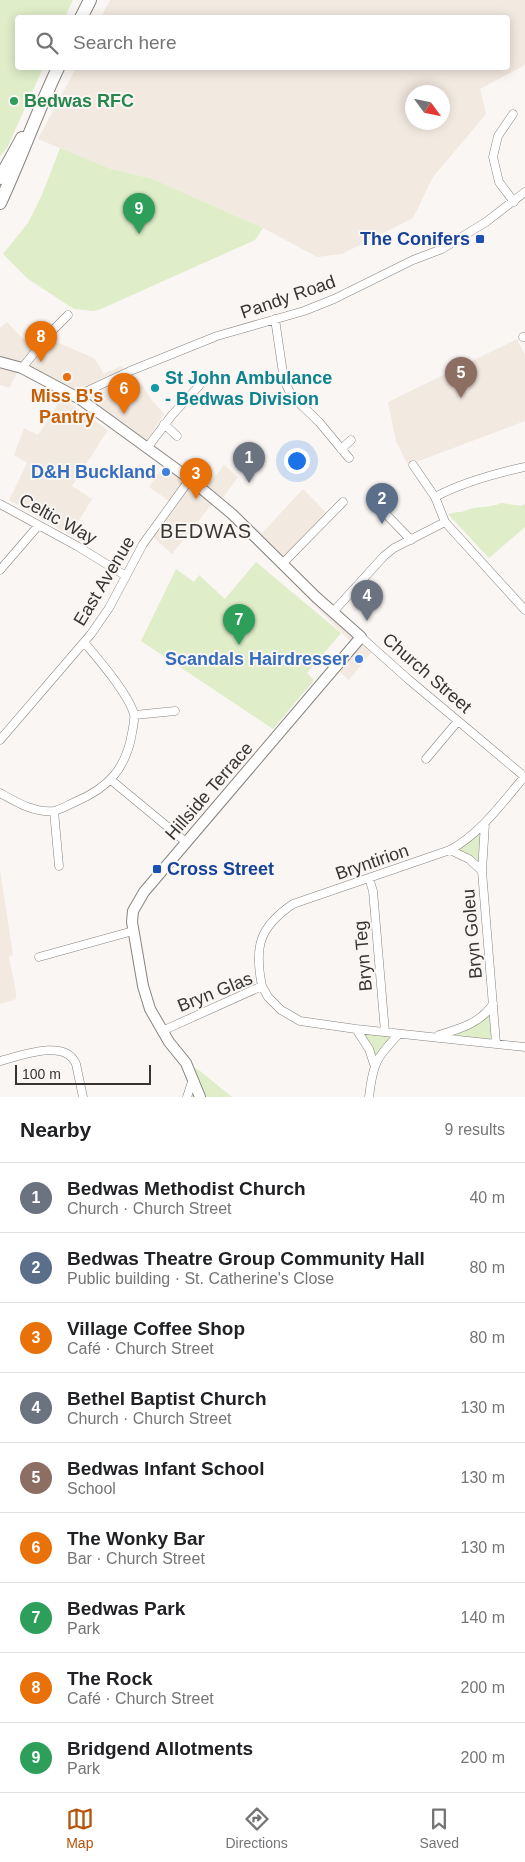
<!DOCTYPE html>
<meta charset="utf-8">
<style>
:root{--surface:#fff;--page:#f6f6f6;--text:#202124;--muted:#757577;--line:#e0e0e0;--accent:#b45309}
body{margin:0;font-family:Arial,sans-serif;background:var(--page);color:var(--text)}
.compass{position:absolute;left:405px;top:85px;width:45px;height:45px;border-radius:50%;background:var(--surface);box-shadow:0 2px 12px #0003;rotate:123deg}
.scale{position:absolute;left:15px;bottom:12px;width:136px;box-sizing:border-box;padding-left:5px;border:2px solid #363534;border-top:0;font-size:14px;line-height:18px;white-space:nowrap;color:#363534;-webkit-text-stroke:4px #f9f6f3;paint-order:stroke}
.you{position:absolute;left:296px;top:460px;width:18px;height:18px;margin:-12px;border:4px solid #fff;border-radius:50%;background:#1a73e8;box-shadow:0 0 0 8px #1a73e833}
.badge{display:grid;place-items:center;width:32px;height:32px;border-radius:50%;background:var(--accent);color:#fff;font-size:16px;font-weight:700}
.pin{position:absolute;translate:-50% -41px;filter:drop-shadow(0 1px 2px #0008)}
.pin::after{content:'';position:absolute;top:26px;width:18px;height:15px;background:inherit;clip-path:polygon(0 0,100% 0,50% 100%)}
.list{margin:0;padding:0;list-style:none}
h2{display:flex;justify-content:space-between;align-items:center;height:65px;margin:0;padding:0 20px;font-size:21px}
h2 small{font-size:16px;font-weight:400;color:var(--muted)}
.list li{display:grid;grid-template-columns:32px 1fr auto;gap:15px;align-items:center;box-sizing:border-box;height:70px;padding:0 20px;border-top:1px solid var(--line)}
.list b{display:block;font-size:19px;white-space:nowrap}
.list p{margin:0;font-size:16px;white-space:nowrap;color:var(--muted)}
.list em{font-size:16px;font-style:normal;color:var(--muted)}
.icon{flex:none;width:28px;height:28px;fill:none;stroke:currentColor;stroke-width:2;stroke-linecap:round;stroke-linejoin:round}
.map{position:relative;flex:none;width:525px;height:1097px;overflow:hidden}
.search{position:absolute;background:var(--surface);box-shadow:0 2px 12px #0003;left:15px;right:15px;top:15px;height:55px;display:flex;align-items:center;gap:12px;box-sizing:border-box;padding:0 18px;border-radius:5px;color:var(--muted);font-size:19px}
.sheet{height:695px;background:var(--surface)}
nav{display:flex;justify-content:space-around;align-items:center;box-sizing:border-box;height:70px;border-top:1px solid var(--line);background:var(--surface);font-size:14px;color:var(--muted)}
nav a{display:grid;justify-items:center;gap:2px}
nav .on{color:var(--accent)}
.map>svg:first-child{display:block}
</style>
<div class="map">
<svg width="525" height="1097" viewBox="0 0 525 1097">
<rect width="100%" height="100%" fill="#f9f6f3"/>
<path fill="#f2e9e0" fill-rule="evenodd" d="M110,0H525V65L480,89L486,114L433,177L413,218L342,254L317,257L263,228L153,179L111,169L38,139L76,68H508V18L101,17ZM412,92H442V122H412Z
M7,322L29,345L43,338L56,342L94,358L104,374L121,366L143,386L150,398L164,414L147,441L208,485L224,465L238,477L222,499L262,533L303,489L332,518L288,563L377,645L349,680L331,664L350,641L242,532L212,504L172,554L152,536L175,505L149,487L164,465L110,425L30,377L18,371L9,388L0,385V328Z
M517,339L525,355V421L408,465L396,441L388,402Z
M61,398L108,430L72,486L92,499L70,535L9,500L27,463L14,455L24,428L38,435L51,416Z
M0,870L13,955L9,957L16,992V999L0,1004Z"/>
<path fill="#dfedc9" d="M0,0H73L65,17L18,18V68H43L7,148L0,156Z
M60,148L111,169L153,179L263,228L255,240L101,309L94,311L74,309L28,279L3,254L28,223L42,195Z
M501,503L521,506L525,504V527L489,558L448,514L457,512H462C475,505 488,509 501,503Z
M256,562L341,633L307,673L314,680L273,729L141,641L176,569L194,582L199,575L225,599Z
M485,823L482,871L450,850Z
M490,1009L496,1043L434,1036L457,1029Z
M356,1029L399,1034L374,1064Z
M186,1063L200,1071L232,1097H187L193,1079Z"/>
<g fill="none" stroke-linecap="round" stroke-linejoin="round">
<g stroke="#878481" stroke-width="9">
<path id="minor" d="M513,114L498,136L493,157L499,182L514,202
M275,319L284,380L291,395L319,422L349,458
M523,337H525
M22,368L51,332L68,315
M80,399L85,392L130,371L217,336L304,311L334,299L413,260L442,249L486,222L525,192
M164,424L177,436
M147,448L172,415L199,386
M341,449L351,440
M413,465L435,497L445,522
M435,497C464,482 493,474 525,467
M0,504L77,546L126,576
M381,509L411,540
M283,563L343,502
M0,570L38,526
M333,612L384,556L394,548L445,522L525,610
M361,637L408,679L525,777
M135,715L175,711
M0,740L91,634L109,608L143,544L190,479
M426,759L458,721
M111,780L186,842
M0,793C16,802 34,813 54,811C60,810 68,805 75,802C108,788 126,769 132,733C133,727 135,719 134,714C128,693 98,659 84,642
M54,811L59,866
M485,823L482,871L496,1043
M450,850L469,859L482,871
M369,878L373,891L385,1032
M39,957L133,931
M262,986C254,947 259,927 293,904L450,850C481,833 502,803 525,776
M356,1029L369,1049L374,1064
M162,1031L262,986L268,997L281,1010L300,1021L356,1029L525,1047
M439,1035C459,1029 481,1023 493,1004
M0,1061C21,1056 65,1038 76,1064L83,1097
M187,1097L193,1079
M369,1097C373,1063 376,1058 399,1034"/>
</g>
<g stroke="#878481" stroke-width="12">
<path id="tertiary" d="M0,362L22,368L80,399L190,479L232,514L316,597L361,637L144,892L133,911L132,922L143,986L150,1009L169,1042L186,1063L200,1097"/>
</g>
<g stroke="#878481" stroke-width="14">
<path id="primary" d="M81,18L90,0
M0,178L22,138
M0,203C21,158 37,112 58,68"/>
</g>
<use href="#minor" stroke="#fff" stroke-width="8"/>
<use href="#tertiary" stroke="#fff" stroke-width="10"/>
<use href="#primary" stroke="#fff" stroke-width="12"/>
</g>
<circle fill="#2e9e5b" stroke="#f9f6f3" stroke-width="2" cx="14" cy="101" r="5"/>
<g fill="#1a4fb4" stroke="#f9f6f3" stroke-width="2">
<rect x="475" y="234" width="10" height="10" rx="2.5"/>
<rect x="152" y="864" width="10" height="10" rx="2.5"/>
</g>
<circle fill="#e8710a" stroke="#f9f6f3" stroke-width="2" cx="67" cy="377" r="5"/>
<circle fill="#0f9aa8" stroke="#f9f6f3" stroke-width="2" cx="155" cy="388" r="5"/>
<g fill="#3f7fe0" stroke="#f9f6f3" stroke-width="2">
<circle cx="166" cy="472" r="5"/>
<circle cx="359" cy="659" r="5"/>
</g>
<g text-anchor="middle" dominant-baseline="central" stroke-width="4" stroke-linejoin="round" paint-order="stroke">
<g font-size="18" font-weight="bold" fill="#27864d" stroke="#f9f6f3" text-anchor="start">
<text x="24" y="101">Bedwas RFC</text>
</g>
<g font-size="18" font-weight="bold" fill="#164399" stroke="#f9f6f3" text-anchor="end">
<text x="470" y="239">The Conifers</text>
<text x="167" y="869" text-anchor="start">Cross Street</text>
</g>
<g font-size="18" fill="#363534" stroke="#f9f6f3">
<text transform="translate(288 297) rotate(-19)">Pandy Road</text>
<text transform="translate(58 519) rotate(29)">Celtic Way</text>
<text transform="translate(104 581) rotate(-59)">East Avenue</text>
<text transform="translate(427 673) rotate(41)">Church Street</text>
<text transform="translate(209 791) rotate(-49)">Hillside Terrace</text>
<text transform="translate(372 862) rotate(-19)">Bryntirion</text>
<text transform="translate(472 934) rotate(-95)">Bryn Goleu</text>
<text transform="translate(363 956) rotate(-95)">Bryn Teg</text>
<text transform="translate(215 992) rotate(-22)">Bryn Glas</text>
</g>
<g font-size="18" font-weight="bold" fill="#0d838f" stroke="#f9f6f3" text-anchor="start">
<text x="165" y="378">St John Ambulance<tspan x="165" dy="21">- Bedwas Division</tspan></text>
</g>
<g font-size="18" font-weight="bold" fill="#c56008" stroke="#f9f6f3">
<text x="67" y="396">Miss B's<tspan x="67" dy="21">Pantry</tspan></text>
</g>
<g font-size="18" font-weight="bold" fill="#366cbe" stroke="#f9f6f3" text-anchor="end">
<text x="156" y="472">D&amp;H Buckland</text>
<text x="349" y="659">Scandals Hairdresser</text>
</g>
<g font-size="20" letter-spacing="1" fill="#393634" stroke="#f9f6f3">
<text x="206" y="531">BEDWAS</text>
</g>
</g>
</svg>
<svg class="compass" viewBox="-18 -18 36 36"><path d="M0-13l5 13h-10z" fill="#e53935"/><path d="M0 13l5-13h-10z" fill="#757577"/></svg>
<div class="scale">100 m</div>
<div class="you"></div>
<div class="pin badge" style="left:249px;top:483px;background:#6b7280">1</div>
<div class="pin badge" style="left:382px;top:524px;background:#5c6f8a">2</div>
<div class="pin badge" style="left:196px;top:499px;background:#e8710a">3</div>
<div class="pin badge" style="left:367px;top:621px;background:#6b7280">4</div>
<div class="pin badge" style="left:461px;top:398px;background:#8d6e63">5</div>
<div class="pin badge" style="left:124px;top:414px;background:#e8710a">6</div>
<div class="pin badge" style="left:239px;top:645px;background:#2e9e5b">7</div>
<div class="pin badge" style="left:41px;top:362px;background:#e8710a">8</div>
<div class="pin badge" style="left:139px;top:234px;background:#2e9e5b">9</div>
<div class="search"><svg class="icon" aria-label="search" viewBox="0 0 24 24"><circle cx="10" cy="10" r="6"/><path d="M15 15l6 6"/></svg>Search here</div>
</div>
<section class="sheet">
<h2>Nearby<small>9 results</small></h2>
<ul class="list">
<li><span class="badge" style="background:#6b7280">1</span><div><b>Bedwas Methodist Church</b><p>Church · Church Street</p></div><em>40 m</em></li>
<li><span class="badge" style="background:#5c6f8a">2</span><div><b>Bedwas Theatre Group Community Hall</b><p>Public building · St. Catherine's Close</p></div><em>80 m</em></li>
<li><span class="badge" style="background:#e8710a">3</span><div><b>Village Coffee Shop</b><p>Café · Church Street</p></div><em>80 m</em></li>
<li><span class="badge" style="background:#6b7280">4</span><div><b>Bethel Baptist Church</b><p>Church · Church Street</p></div><em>130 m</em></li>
<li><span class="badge" style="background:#8d6e63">5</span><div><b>Bedwas Infant School</b><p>School</p></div><em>130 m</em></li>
<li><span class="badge" style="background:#e8710a">6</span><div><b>The Wonky Bar</b><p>Bar · Church Street</p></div><em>130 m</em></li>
<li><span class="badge" style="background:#2e9e5b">7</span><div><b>Bedwas Park</b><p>Park</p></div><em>140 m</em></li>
<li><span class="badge" style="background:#e8710a">8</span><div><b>The Rock</b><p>Café · Church Street</p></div><em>200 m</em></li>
<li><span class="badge" style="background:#2e9e5b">9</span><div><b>Bridgend Allotments</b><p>Park</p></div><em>200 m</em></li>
</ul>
</section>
<nav>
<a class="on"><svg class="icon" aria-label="map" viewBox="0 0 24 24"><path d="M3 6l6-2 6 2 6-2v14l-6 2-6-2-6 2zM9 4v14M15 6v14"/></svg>Map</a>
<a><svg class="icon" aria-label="directions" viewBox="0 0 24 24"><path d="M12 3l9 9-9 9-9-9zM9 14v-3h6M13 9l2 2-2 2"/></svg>Directions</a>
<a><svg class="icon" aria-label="saved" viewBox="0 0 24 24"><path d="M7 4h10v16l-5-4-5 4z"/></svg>Saved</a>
</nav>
